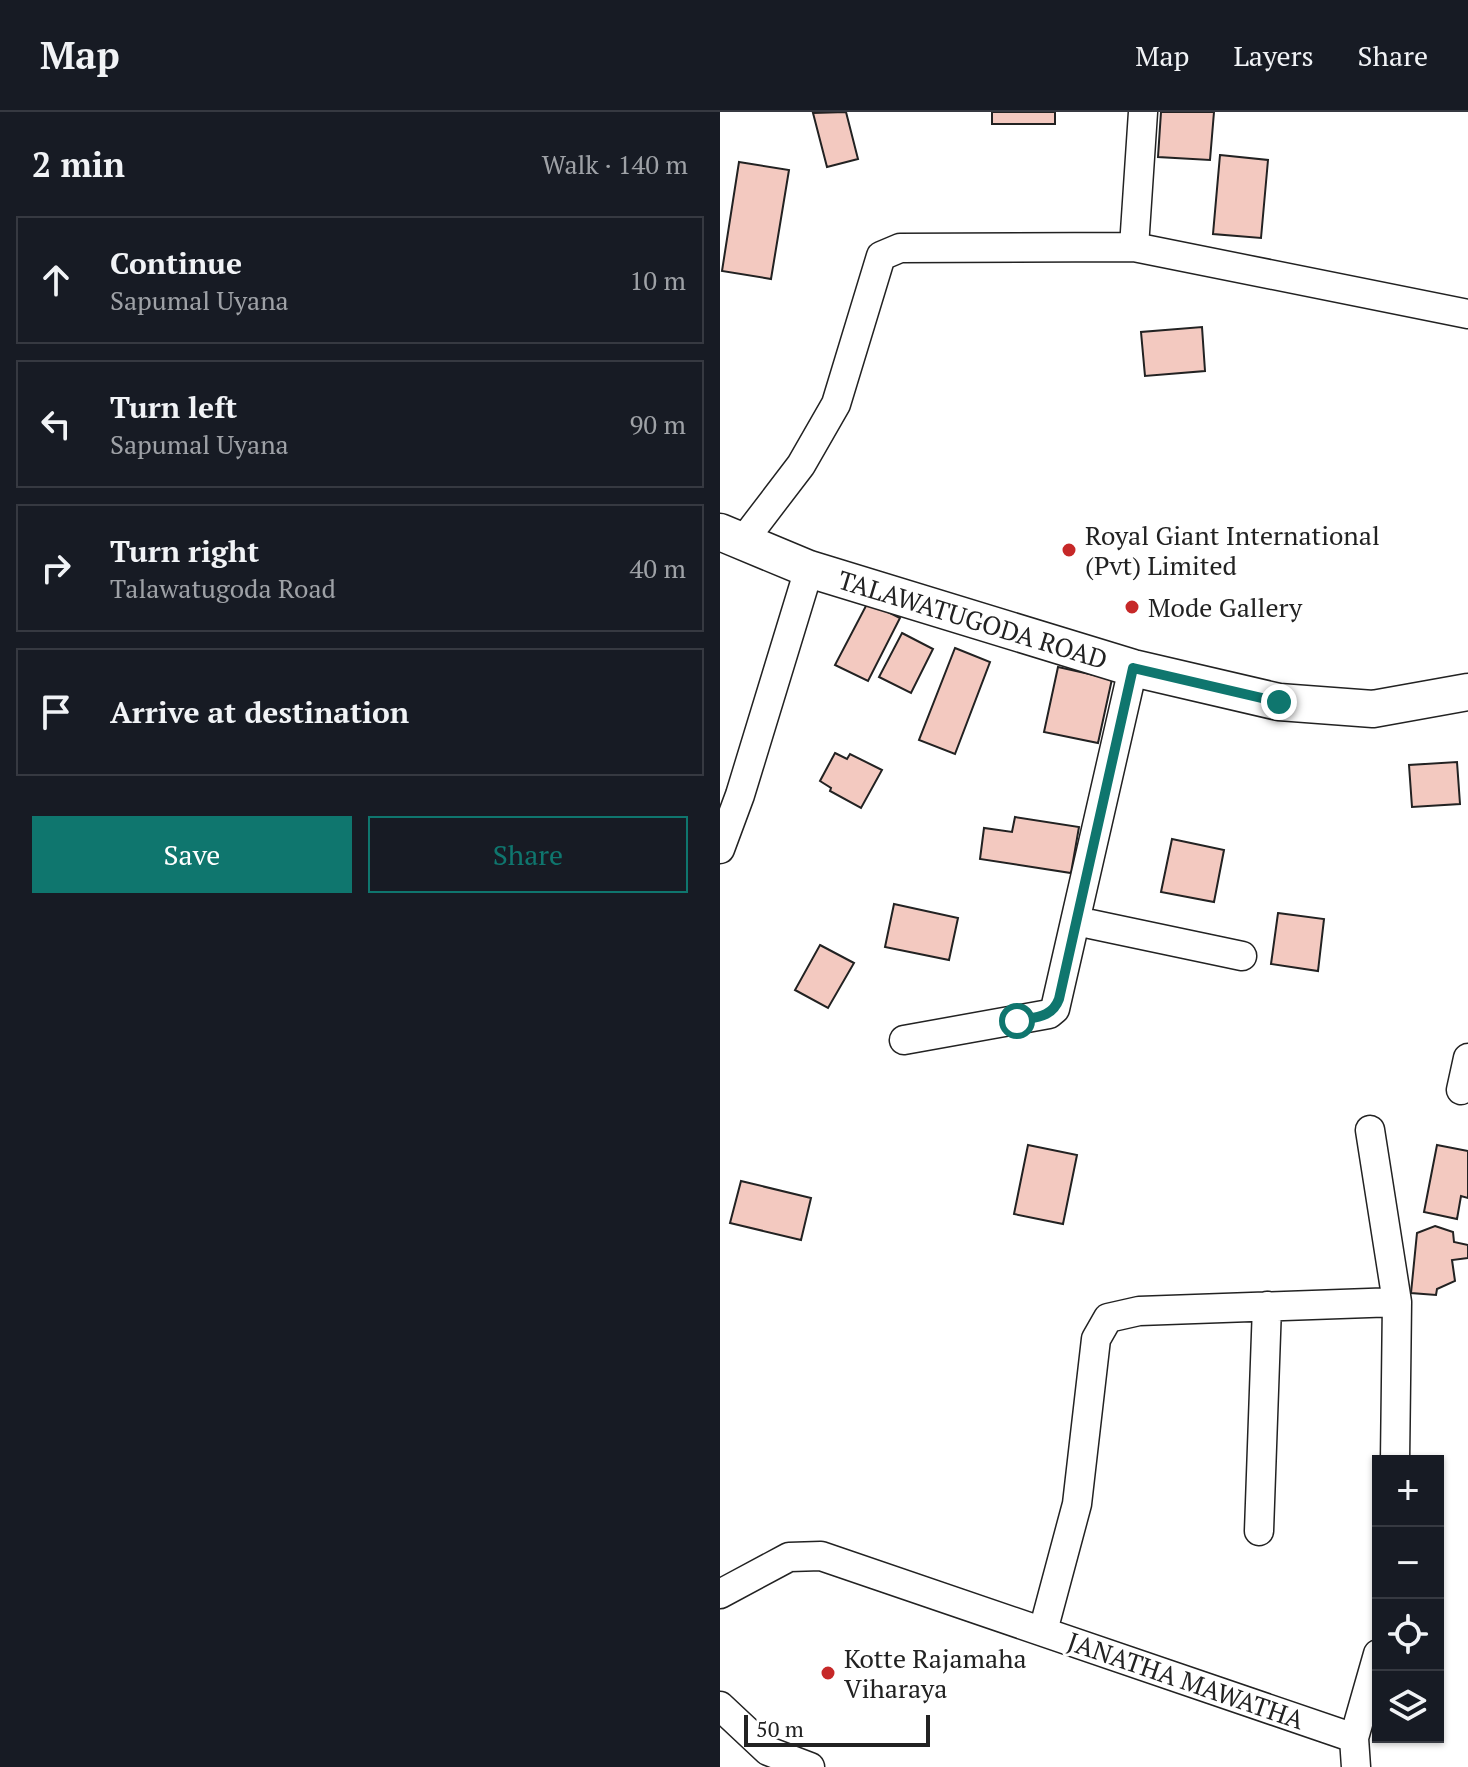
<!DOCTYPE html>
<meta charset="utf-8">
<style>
:root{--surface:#171b24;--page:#20242c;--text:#f1f3f6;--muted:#9ea1a6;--line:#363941;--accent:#0f766e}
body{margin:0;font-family:"PT Serif",serif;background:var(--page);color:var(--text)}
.controls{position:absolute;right:24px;bottom:24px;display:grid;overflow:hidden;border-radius:0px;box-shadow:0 2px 6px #0004}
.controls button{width:72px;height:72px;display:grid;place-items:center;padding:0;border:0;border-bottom:2px solid var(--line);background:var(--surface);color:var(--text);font:40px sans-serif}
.scale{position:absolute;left:24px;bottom:20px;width:186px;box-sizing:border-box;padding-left:8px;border:4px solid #222;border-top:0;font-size:22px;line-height:28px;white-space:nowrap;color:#222;-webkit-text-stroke:6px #fff;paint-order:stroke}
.stop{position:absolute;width:24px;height:24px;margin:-18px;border:6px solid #0f766e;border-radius:50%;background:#fff}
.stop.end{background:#0f766e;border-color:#fff;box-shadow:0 2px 8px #0008}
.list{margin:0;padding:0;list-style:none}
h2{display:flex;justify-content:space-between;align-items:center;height:104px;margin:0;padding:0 32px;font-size:34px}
h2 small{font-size:26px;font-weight:400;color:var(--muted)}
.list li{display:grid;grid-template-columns:52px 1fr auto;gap:24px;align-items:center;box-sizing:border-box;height:128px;margin:0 16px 16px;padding:0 16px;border:2px solid var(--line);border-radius:0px}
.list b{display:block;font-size:30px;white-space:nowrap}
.list p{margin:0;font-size:26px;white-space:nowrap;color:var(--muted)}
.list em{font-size:26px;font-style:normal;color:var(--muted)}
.actions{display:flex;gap:16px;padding:24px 32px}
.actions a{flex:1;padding:18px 0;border:2px solid var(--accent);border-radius:0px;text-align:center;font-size:28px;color:var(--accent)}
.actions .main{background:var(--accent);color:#fff}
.icon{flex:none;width:44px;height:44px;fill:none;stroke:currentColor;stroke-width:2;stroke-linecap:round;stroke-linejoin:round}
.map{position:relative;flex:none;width:748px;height:1655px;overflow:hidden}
header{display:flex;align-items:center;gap:48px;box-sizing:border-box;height:112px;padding:0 40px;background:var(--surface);border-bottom:2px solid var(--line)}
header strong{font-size:38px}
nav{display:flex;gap:44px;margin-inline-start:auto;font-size:28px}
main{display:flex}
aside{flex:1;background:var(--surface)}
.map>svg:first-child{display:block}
</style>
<header>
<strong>Map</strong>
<nav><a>Map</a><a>Layers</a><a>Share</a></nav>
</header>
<main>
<aside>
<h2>2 min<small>Walk · 140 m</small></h2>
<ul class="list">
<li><svg class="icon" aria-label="ahead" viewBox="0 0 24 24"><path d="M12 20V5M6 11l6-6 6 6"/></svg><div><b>Continue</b><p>Sapumal Uyana</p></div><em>10 m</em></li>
<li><svg class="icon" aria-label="left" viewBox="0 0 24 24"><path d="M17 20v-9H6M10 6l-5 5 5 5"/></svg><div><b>Turn left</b><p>Sapumal Uyana</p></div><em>90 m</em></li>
<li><svg class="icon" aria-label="right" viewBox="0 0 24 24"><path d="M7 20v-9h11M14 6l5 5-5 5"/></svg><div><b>Turn right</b><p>Talawatugoda Road</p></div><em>40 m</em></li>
<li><svg class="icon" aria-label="arrive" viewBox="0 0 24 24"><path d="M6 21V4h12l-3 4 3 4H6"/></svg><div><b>Arrive at destination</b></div></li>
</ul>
<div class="actions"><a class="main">Save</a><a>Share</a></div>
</aside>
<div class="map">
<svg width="748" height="1655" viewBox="0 0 748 1655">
<rect width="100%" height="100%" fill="#fff"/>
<path fill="#f3c9c0" stroke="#222" stroke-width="2" d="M126,0L138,47L107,55L93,1Z
M272,0H335V12H272Z
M441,0H494L490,48L438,45Z
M500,43L548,48L541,126L493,122Z
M19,50L69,58L51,167L2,159Z
M482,215L485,259L425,264L421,220Z
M148,490L180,506L148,569L115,553Z
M182,521L213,537L191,581L159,565Z
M235,536L270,550L235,642L199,628Z
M338,555L392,567L378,631L324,620Z
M115,641L127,647L130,642L162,658L141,696L110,679L111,676L100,669Z
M737,650L740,692L692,695L689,653Z
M295,705L359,715L351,761L260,747L264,716L292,720Z
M452,727L504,738L494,790L441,780Z
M174,792L238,806L229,848L165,835Z
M558,801L604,807L598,859L551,852Z
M100,833L134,851L108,896L75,878Z
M308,1033L357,1043L343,1112L294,1102Z
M717,1033L748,1039V1086L741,1084L737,1107L704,1100Z
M21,1069L91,1086L81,1128L10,1111Z
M715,1114L733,1120L734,1130L748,1133V1146L732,1148L735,1169L717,1177L716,1183L691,1181L697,1121Z"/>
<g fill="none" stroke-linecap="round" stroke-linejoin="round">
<g stroke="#222" stroke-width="31">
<path id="minor" d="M414,135L423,0
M23,429L81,353L116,292L161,144L180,136L414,135L748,202
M0,737L20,683L89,457
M356,809L522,844
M184,928L329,902L335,897L413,556
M741,978L748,946
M650,1018L677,1190
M539,1419L547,1194
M0,1482L69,1445L101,1444L634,1626L636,1655
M323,1519L357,1392L376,1227L388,1206L419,1199L677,1190L675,1349
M0,1594L48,1639L90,1655
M634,1626L658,1542"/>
</g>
<g stroke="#222" stroke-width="39">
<path id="major" d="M0,420L89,457L413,556L559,590L653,597L748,580"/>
</g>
<use href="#minor" stroke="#fff" stroke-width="28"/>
<use href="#major" stroke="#fff" stroke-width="36"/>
</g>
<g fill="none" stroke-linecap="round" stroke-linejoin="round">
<path stroke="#0f766e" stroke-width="10" d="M297,909C315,905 332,906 339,887L413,556L559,590"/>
</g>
<g fill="#c62828" stroke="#fff" stroke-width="3">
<circle cx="349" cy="438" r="8"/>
<circle cx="412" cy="495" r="8"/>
<circle cx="108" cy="1561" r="8"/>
</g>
<g text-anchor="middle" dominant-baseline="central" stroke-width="6" stroke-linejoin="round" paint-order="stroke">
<g font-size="26" fill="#222" stroke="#fff" text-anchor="start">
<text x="365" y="423">Royal Giant International<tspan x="365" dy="30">(Pvt) Limited</tspan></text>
<text x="428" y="495">Mode Gallery</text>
<text x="124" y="1546">Kotte Rajamaha<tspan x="124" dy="30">Viharaya</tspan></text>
</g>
<g font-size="26" fill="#222" stroke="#fff">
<text transform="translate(253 507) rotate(17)">TALAWATUGODA ROAD</text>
<text transform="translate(466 1568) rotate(19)">JANATHA MAWATHA</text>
</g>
</g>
</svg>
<div class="controls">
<button>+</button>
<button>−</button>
<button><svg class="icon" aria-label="locate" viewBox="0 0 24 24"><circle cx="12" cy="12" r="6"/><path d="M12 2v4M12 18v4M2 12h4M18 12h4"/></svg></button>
<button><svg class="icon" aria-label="layers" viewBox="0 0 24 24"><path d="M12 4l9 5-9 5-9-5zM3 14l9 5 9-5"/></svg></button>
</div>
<div class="scale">50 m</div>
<div class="stop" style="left:297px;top:909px"></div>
<div class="stop end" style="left:559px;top:590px"></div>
</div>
</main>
